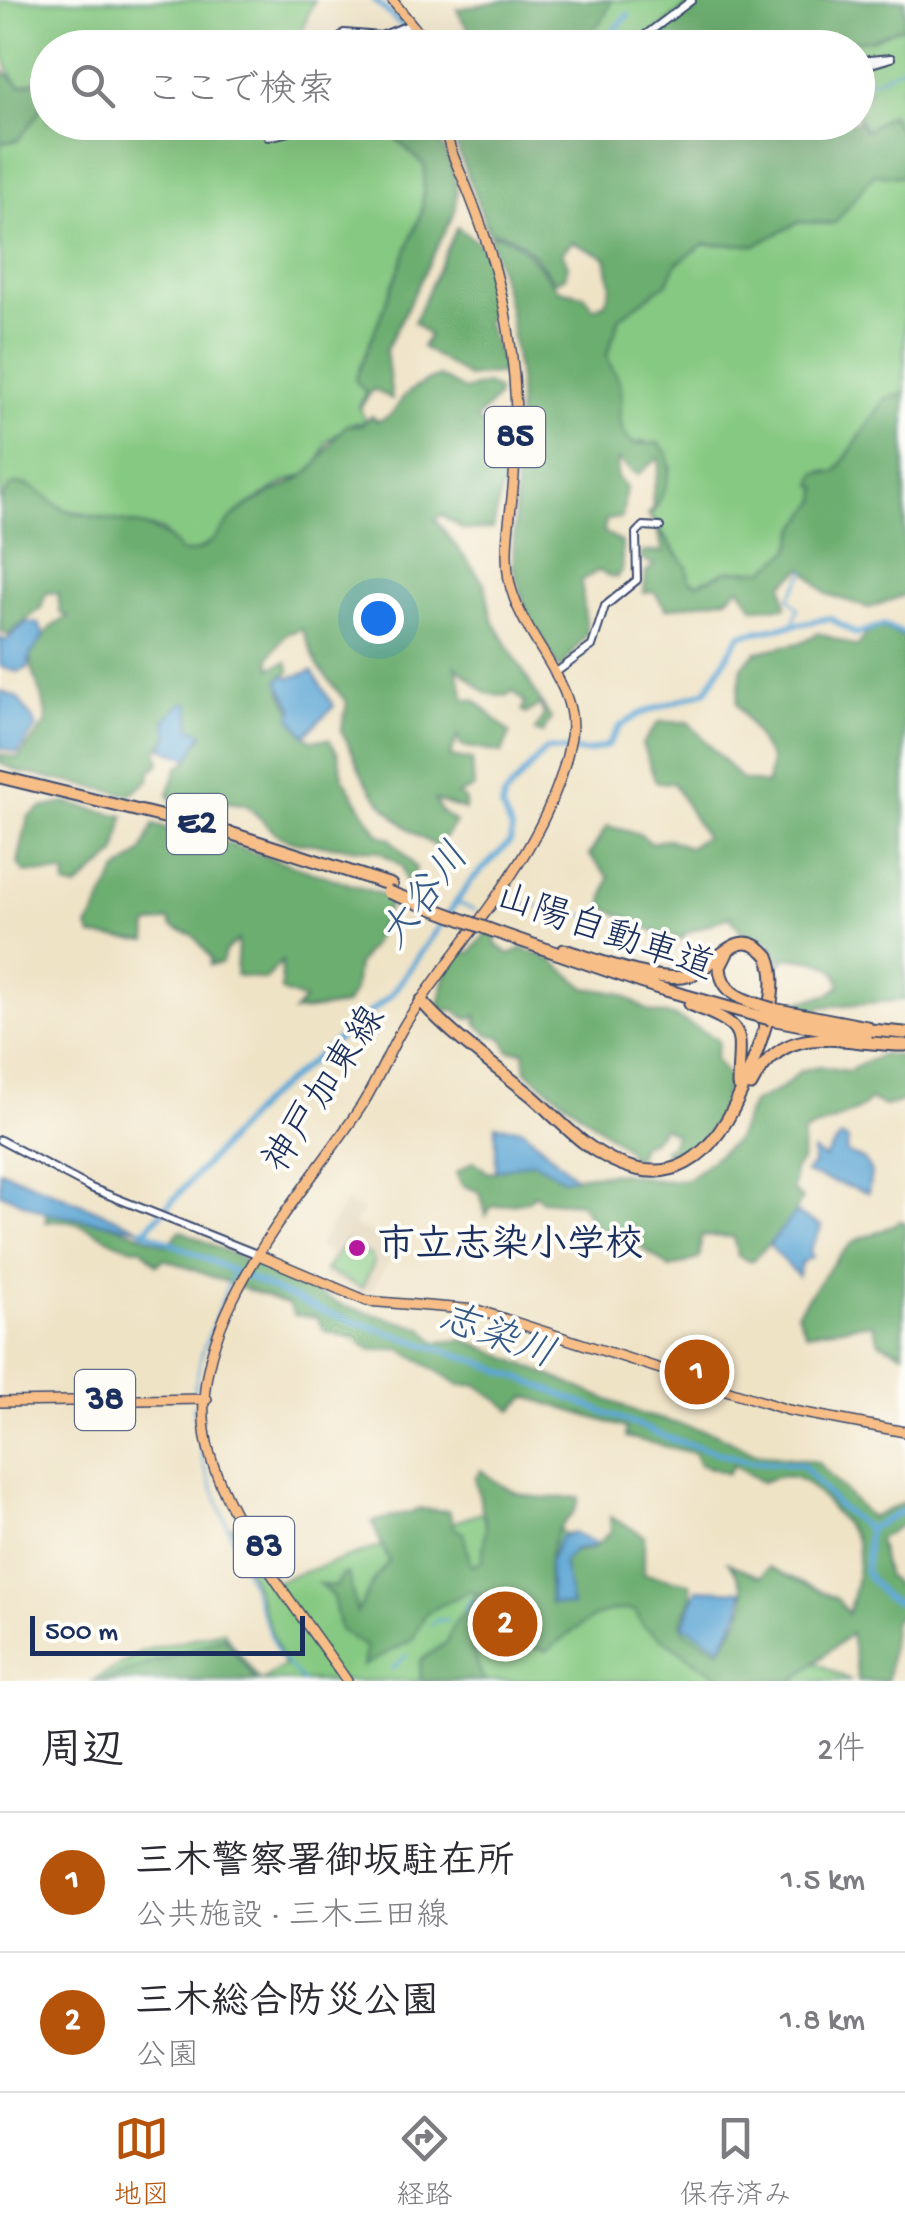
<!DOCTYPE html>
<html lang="ja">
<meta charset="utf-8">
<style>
:root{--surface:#fff;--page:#f7f7f7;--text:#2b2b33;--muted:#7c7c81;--line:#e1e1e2;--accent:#b45309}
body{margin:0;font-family:"Gochi Hand","Klee One",sans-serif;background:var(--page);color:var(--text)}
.scale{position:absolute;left:30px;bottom:25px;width:275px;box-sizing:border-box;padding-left:10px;border:5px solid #1b2f5e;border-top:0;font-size:28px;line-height:35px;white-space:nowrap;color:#1b2f5e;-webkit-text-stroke:8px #fdfcf7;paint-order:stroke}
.you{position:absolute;left:378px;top:618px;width:35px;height:35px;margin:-25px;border:8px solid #fff;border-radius:50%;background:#1a73e8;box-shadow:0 0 0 15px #1a73e833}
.badge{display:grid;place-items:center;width:65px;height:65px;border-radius:50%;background:var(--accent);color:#fff;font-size:32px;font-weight:700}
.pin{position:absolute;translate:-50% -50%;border:5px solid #fff;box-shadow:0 2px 10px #0006}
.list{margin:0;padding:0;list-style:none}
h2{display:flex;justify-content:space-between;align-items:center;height:130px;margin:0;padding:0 40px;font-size:42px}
h2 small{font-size:32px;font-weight:400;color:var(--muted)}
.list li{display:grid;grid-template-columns:65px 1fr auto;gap:30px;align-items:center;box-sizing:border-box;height:140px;padding:0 40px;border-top:2px solid var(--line)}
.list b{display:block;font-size:38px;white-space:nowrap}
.list p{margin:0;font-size:32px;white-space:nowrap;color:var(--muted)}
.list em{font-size:32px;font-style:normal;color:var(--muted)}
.icon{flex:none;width:55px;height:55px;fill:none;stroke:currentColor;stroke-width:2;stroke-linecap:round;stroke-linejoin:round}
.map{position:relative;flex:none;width:905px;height:1681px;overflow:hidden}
.search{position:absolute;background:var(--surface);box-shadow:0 10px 40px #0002;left:30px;right:30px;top:30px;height:110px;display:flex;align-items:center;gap:25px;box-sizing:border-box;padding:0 35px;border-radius:55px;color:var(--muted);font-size:38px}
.sheet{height:410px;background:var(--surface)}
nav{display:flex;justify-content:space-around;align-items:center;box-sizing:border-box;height:140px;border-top:2px solid var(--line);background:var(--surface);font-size:28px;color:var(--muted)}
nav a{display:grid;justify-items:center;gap:5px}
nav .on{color:var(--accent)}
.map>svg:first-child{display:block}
</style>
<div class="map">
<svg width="905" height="1681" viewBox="0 0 905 1681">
<rect width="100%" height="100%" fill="#fdfcf7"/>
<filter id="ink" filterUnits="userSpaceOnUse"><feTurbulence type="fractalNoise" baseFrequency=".01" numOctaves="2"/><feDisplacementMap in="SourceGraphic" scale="20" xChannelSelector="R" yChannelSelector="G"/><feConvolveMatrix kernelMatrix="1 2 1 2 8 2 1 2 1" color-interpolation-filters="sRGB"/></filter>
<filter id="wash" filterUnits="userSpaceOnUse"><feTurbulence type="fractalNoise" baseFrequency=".0048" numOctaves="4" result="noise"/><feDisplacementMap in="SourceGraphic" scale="40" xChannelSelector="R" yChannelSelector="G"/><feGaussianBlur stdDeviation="2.25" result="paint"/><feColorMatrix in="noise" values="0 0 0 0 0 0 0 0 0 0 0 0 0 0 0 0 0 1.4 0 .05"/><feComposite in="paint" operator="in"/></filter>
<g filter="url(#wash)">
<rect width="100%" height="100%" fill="#efe3c6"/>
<path fill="#e1d2b6" d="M346,1202L362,1210L354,1225L397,1247L369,1295L321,1276L330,1257L318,1246Z"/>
<path fill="#86c982" stroke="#507c70" stroke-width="2.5" d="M0,0H314L295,47L48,48L47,77L21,86C0,70 0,28 0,0Z
M545,0H905V81L900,91L905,98V136L891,114L866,131L858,117V103L870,90L858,87V48L563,47Z
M47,97L48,122L395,123L388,131L425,166L422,211L356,380L367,392L359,406L366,422L350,424L327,442L318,463L305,475L285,482L238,512L222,535L193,553L181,552L162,530L66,510L26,484L0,502V143L18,140Z
M885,172L905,177V394L886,398L836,472L822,471L817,501L790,550L765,571H727L697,584L689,580L687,567L649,515L656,508L671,466L644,441L634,444C612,426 624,407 619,384C617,374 609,367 607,355L620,317L667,283L677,263L704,244L756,245L799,222L830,224L874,174Z
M346,1242L372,1256L374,1263L362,1288L325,1270Z
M508,1504L852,1681H93L142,1651L223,1631L260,1681L284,1666L232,1526L238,1527L274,1582Z"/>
<path fill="#6cad70" stroke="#446e67" stroke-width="2.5" d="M505,0H611C595,64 478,69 457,9Z
M695,0H905V26L871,40L848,42L847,47L634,48Z
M0,68L21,86L48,77C48,105 35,119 18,140L0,143Z
M890,115L905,138V177L874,174L835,223L799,222L756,245L704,244L677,263L667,283L620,317L607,355C609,368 617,373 620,384C627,406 608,423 634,444L658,443C680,458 664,500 649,516L660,525L657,529L687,567L689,580L697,584L727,571L765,570L790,550L797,527L817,501L818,487L813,485L816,473L836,472L886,398L905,394V595L869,608L826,594L803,568L783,584L786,607L754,608L739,587L727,598L666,609L654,592L644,593L646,572L654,565L641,559V552H663L655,523L648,515L654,508C648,492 662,475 659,457L637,475L618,460L617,478L626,487L622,518L606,520L604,532L622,543V569L616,578L598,571L581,581L587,633L560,670L529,617L513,567L519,382L509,308L490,236C519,231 542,272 559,290L584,295L594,308L605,303L611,286L606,257L572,242L562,252L568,265L565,277L554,282C540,261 517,229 489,233L448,123L858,122V118L865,131Z
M418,125H426C448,151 463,181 454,213L386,350L392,399L373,389L360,408L367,394L355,380L422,211L425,166L388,131L395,127L407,134Z
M457,227C464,233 479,242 483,248C495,266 496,305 486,322L506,373L468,377L422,347L429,336L414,322Z
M439,376L464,390L486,384L498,390L497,398L476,419L493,433L505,473L493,529L464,530L442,515L435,519L485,584L492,619L551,719L542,734L535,731L544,715L540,704L526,714L522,711L525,703L513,691L506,696L486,693L456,666L465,699L475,700L510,733L502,753L461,746L458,736L450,757L472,760L474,788L458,795L465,799V810L435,800L441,812L455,822L438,847C408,833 378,804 362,775C354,759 352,746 341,732L347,703L318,666L302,629L286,634L269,658L271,668L287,662L290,672L280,677L282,692L305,735L311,740L329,739L338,754L343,778L379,835L390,838L416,868L411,884L406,883L402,866L378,851L295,842L280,837L245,804L188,798L183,800L185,808H177L168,794L178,766L185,763L203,736L191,728L189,704L166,719L169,736L157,751L160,763L150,771L149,780L130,795L20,772L0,763V754L18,758L46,723C47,696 31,680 30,655L50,628L68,616L60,613L58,593H46L41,608L8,635L0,631V502L10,486C32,477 47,502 66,510C100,523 162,517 181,552C212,556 221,524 241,510C261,496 293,485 309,472C326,458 329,440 347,425H361L372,416L377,421C392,417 395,410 402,399C408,390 428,380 439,376Z
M880,627L905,638V1000L820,1007L819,1012L791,1003L828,995L840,986C838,959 807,960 786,957L781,964L769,942L741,932L730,916L684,934L683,939L663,936L602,906L609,877L589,855L607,826L639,834L651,843L668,839L688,847L705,837L673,783L656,782L642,744L659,722H688L742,780L767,784L771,760L737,703L742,666L757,652L799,643L819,633L857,647L867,633Z
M65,803L124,816L116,854L76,888L65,885L66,874L24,872L18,863L28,817L41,808Z
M153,825L219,841L392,898L373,943L357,965L354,991L345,1005L294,1012L304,1000L281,991L282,961L265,980L236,975L238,940L225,952L222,963L210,965L211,958L193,935L172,927L169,920L148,925L147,941L92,936L88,928L116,873L142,852Z
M487,932L495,935L496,945L510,954L522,948L552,960L586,988L620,993L650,1012L673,1016L716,1038L719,1043L715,1059L728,1076C727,1101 705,1161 666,1156L664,1149L671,1146L675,1134L663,1127L654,1139L641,1145L636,1159L630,1157L627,1149L526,1071L524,1051H509L503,1038L488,1034L476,1023L477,1016L467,1019L454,1010H443L439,1006L445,975L460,954L471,952Z
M883,1054L905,1057V1101L885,1106L870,1100C858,1116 822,1122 803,1134L802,1160L794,1170L793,1191L802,1199L790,1222L751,1262L738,1256L733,1237L701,1236L700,1258L670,1268L625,1235L596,1228L580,1203L541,1200L535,1194L528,1201L491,1207L486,1216L480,1192L462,1185L456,1173L474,1161L488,1173L534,1161L560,1177L623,1173L662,1181L688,1179L735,1141L752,1103L781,1089L800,1071L819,1066L848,1071Z
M46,1213L97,1218L168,1246L180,1230L344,1306L423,1328L436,1342L465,1340L644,1415L714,1433L755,1453L817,1462L871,1518L905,1502V1523L878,1539L887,1577L905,1591V1611L894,1621L887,1681H858L851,1633L793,1681H725L643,1626L635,1611C600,1604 574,1631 547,1651L526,1646L514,1607L469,1591L426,1613L412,1640L363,1666L366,1647L340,1630L333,1597L319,1584L336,1587L342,1575L348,1573L357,1613L375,1578L389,1562L372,1522L421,1509L449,1511L454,1528L463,1533L471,1566L482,1561L486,1525L475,1478L481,1470C515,1499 535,1500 579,1497C577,1515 566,1517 558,1531C545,1554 549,1579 550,1604L566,1601L558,1563L574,1551L592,1549L611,1531L610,1517L644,1535V1574L690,1583L692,1597L681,1623L686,1632L720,1650C743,1612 758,1601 729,1563L761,1577L769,1567L837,1599L848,1614C854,1592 861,1567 857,1544C854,1531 813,1486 801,1480C789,1474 774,1477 762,1482L733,1465L728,1474L699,1464L694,1453L626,1437V1428L527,1397L512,1410L477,1385H460L401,1349L371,1350L352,1337L325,1331L316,1317L294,1315L289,1305L164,1259L157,1265L141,1248C108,1249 90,1215 46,1222Z
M899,1221L905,1222L903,1353L879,1342L872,1323L806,1333L797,1313C809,1296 839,1251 854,1242C869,1232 885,1233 899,1221Z
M476,1597L472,1649L484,1681H421L420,1661L447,1642L453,1625Z
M224,1637L256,1680L100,1681Z"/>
<path fill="#5ea7d5" stroke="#3c6b9a" stroke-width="2.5" d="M27,622L39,624L44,636L30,655L28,668L18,672L0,667V637L5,641Z
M312,671L334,706L305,735L291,717L294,709L278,681L286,674L289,678Z
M0,691L18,698L37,726L18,753L0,748Z
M183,703H189L191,728L203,733L188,758L162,748L169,736L166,719Z
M496,1125L523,1129L575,1177L563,1179L534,1161L496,1171Z
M841,1137L848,1140L846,1153L864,1160L871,1172L868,1193L805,1173L813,1165V1151L824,1158Z
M0,1170L142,1229L46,1213L0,1193Z
M795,1213L822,1226L810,1250L812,1257L801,1263L798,1276L769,1245Z
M573,1532L595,1543L591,1548L575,1549L563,1562L572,1606L551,1603L549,1563L560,1537Z
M697,1589L742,1591L741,1608L721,1647L684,1625Z"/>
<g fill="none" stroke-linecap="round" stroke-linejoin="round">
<path stroke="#5ea7d5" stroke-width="2.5" d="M858,82L875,81L905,65
M792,626L798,608L789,598L806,570
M456,902L475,910
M497,910L501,901L543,907
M583,915L595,918
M194,1390L202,1353L233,1270
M193,1406L203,1463L278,1655L303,1681
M464,1611L471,1599
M430,1625L437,1620H447
M392,1669L407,1655"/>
<path stroke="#5ea7d5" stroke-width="6" d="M374,0L423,44
M604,41L628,15
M142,1230L322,1311L480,1362L671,1439L747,1461L802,1465L837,1505L868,1529
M144,1232L263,1101L391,995L471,881L510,842L512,830L502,809L504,797L546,749L586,752L607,746L620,726L640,714L706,691L740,635L830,618L856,634L884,625L905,635
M868,1529L866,1573L884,1596L905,1606
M868,1529L905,1510"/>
</g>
</g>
<g filter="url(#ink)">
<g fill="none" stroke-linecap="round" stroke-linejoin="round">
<g stroke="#3b4a6e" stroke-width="10">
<path id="tertiary" d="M329,48L344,33L381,36L411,24
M628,48L692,0
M858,61L891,58
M858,68L891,58
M268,137L289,132L295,122
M555,673L592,646L605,606L637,580L636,533L643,526L660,527
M0,1140L91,1188L259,1255"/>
</g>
<g stroke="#3b4a6e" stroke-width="12">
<path id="primary" d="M392,0L431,48
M259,1255L367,1301L477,1310L788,1410L905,1432
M0,1402L207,1399
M347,1681C302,1615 223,1519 207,1443C182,1321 302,1198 362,1105C379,1078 390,1048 407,1021C465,932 552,846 571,737C580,683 521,639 509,580C503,546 512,510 514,476C518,428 516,377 508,329C501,283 487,239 470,196C461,172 447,148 444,122"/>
</g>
<g stroke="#3b4a6e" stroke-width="15">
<path id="motorway" d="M0,777L233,834L391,885
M496,932L655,987L758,1016
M727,953L720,967C721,991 740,999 760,1005
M421,1001C453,1037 495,1066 532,1096C549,1111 565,1128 583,1142C668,1205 717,1158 748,1075C760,1042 783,990 768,956C738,921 717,967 688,976C658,984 595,959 564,950
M690,1004C750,1029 739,1028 738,1085
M773,1009L867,1027
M770,1019L866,1037
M859,1029L905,1033
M751,1085C786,1017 841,1045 905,1045"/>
</g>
<use href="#tertiary" stroke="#fff" stroke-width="6"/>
<use href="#primary" stroke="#f7be88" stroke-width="9"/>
<use href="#motorway" stroke="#f7be88" stroke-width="11"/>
<g stroke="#3b4a6e" stroke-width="15" stroke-linecap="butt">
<path id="motorway-bridge" d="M388,892L496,932
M760,1005L773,1009
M758,1016L770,1019"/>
</g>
<use href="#motorway-bridge" stroke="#f7be88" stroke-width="11"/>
</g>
</g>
<circle fill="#b5179e" stroke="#fdfcf7" stroke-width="4" cx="357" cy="1248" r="10"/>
<g text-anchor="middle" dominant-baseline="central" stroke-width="8" stroke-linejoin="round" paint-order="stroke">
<g fill="#fdfcf7" stroke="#5f6c8c" stroke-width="2.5">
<rect x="485" y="407" width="60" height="60" rx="8"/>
<rect x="167" y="794" width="60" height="60" rx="8"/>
<rect x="75" y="1370" width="60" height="60" rx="8"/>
<rect x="234" y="1517" width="60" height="60" rx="8"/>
</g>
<g font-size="35" font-weight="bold" fill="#1b2f5e">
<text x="515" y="437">85</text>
<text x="197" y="824">E2</text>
<text x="105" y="1400">38</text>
<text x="264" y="1547">83</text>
</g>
<g font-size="38" fill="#1b2f5e" stroke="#fdfcf7">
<text transform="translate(604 935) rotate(19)">山陽自動車道</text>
<text transform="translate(327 1091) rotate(-57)">神戸加東線</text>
</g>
<g font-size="38" font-weight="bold" fill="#1b2f5e" stroke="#fdfcf7" text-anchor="start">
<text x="377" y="1248">市立志染小学校</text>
</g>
<g font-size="40" font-style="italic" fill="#325988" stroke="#fdfcf7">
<text transform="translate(427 898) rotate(-53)">大谷川</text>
<text transform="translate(496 1339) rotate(20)">志染川</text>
</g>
</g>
</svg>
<div class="scale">500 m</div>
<div class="you"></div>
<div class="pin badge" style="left:697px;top:1372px">1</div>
<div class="pin badge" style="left:505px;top:1624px">2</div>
<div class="search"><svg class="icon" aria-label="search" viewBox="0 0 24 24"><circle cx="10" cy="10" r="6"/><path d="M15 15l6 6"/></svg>ここで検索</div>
</div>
<section class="sheet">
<h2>周辺<small>2件</small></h2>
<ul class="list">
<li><span class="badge">1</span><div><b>三木警察署御坂駐在所</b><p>公共施設 · 三木三田線</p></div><em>1.5 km</em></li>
<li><span class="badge">2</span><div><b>三木総合防災公園</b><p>公園</p></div><em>1.8 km</em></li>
</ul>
</section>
<nav>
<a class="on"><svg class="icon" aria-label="map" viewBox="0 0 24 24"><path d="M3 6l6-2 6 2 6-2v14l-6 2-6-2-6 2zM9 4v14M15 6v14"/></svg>地図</a>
<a><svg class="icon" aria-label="directions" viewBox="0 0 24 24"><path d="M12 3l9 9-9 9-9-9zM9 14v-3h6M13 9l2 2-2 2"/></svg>経路</a>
<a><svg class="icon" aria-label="saved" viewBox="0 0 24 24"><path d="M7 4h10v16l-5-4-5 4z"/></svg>保存済み</a>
</nav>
